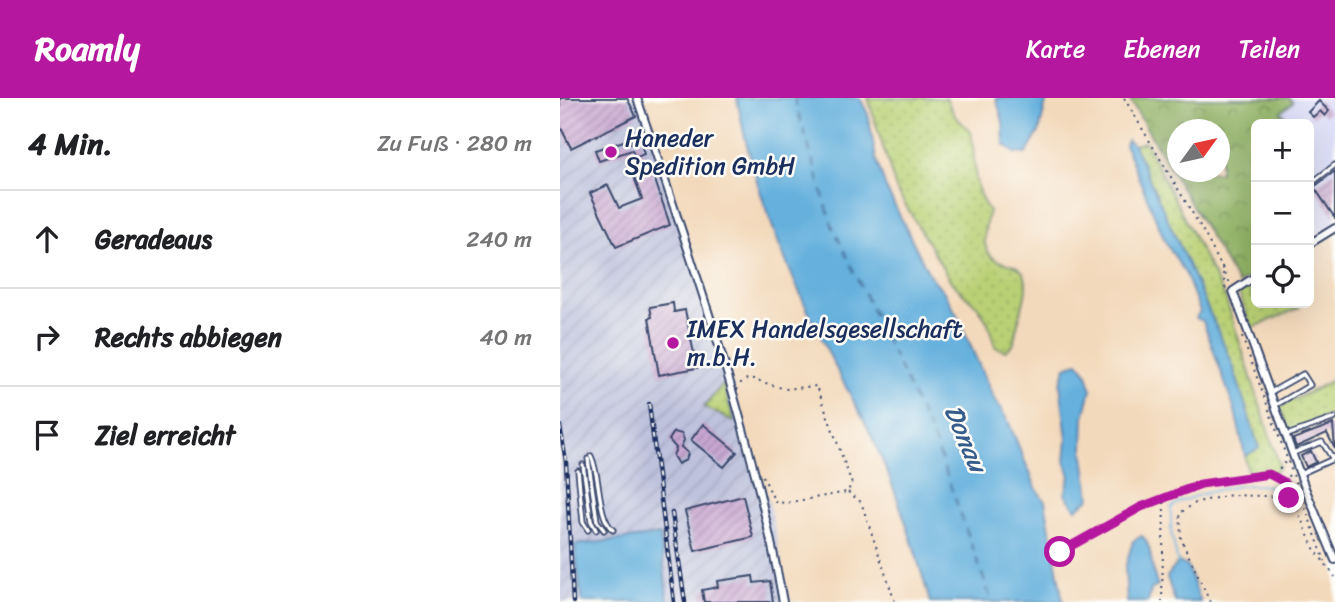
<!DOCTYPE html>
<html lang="de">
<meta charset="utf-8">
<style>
:root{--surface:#fff;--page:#f2f2f2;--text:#202124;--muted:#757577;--line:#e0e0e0;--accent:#b5179e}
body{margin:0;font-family:Sriracha,sans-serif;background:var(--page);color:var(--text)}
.controls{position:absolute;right:21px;top:21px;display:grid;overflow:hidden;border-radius:10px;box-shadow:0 7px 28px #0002}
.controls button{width:63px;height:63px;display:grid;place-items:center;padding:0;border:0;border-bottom:2px solid var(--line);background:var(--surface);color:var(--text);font:35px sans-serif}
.compass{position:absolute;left:607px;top:21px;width:63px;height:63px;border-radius:50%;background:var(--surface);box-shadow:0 7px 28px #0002;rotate:57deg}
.stop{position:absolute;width:21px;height:21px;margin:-16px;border:5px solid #b5179e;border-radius:50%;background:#fff}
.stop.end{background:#b5179e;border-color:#fff;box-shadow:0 2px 7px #0008}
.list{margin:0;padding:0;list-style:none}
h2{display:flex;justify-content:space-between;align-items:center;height:91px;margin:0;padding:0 28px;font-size:30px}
h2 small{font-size:23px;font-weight:400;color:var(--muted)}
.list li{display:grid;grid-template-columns:46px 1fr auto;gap:21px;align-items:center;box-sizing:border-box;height:98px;padding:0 28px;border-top:2px solid var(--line)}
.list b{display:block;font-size:26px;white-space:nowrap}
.list em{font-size:23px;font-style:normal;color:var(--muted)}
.icon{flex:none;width:38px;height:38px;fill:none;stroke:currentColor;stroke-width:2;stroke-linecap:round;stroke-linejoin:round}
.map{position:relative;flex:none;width:775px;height:504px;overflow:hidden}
header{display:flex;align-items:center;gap:42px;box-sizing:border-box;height:98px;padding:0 35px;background:var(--accent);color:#fff}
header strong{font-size:33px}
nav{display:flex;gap:38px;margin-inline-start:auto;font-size:24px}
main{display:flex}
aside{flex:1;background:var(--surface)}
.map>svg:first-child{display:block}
</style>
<header>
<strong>Roamly</strong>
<nav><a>Karte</a><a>Ebenen</a><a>Teilen</a></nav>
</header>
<main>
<aside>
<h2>4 Min.<small>Zu Fuß · 280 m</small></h2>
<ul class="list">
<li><svg class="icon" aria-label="ahead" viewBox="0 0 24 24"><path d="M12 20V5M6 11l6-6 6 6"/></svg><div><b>Geradeaus</b></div><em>240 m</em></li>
<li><svg class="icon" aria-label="right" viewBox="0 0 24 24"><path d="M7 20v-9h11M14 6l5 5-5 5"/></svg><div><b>Rechts abbiegen</b></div><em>40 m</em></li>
<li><svg class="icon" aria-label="arrive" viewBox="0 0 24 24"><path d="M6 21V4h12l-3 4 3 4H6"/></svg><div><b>Ziel erreicht</b></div></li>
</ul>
</aside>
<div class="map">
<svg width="775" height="504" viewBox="0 0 775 504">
<defs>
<pattern id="industrial-furrows" width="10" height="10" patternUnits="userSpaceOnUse" patternTransform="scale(1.75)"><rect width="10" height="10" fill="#bec2dd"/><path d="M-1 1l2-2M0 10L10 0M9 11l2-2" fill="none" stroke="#a3a7c0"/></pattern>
<pattern id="grass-dots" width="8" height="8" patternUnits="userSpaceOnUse" patternTransform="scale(1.75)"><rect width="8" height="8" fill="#b9d074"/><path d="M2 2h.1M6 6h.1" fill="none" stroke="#9eb367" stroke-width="1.8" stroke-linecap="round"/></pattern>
<pattern id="forest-crowns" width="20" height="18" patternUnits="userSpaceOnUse" patternTransform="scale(1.75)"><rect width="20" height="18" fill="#92b266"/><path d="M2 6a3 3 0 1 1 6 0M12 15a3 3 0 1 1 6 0" fill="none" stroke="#769157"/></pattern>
<pattern id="building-hatch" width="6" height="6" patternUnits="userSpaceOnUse" patternTransform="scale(1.75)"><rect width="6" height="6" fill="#c9a7d1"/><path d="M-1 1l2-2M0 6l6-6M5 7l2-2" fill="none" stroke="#a288ad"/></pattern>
</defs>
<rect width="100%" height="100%" fill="#fdfcf7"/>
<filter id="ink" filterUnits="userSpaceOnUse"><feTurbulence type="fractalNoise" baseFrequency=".0143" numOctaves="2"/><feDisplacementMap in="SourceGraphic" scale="14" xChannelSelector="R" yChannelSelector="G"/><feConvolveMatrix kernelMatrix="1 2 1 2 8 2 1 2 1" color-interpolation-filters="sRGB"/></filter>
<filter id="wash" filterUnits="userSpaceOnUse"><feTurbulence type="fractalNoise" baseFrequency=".00686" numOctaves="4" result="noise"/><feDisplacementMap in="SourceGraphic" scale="28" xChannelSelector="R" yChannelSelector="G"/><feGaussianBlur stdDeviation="1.57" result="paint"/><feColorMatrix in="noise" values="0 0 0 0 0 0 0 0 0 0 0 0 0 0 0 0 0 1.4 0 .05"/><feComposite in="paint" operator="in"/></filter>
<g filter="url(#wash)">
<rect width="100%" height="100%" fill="#f3d9bb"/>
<path fill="#d6d7f8" d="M730,0H775V126L749,142V26H732L721,13L733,5Z"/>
<path fill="url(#industrial-furrows)" d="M0,0H84L210,408L230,504H108L100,438L16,447L22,504H0Z"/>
<path fill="url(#grass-dots)" stroke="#6a8069" stroke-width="2" d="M308,0H386L395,18L411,34C417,62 410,89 429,113C410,182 458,153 465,179C470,197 455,225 454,245L446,253L435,249L428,225L418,209L392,185L336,91Z
M585,44L665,199L720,369L715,374L687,373L685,358L699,350L671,262L574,47Z
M688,189L696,205L702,208L733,205L739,210L692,230L679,195Z
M775,281V315L735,332L729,331L720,309Z
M163,286L174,322V324L144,309Z"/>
<path fill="url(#forest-crowns)" stroke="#567062" stroke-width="2" fill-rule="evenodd" d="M569,0H729L733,4L721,14L732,26H696V93L687,99L696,114V154L687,162L695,175L678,186ZM618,32H660V74H618Z"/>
<path fill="#65b0dd" stroke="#40709e" stroke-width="2" d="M177,0H300L308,16L316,61L326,90L369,176L384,194L397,217L433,299L448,323L477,392L485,403L503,504H370C354,448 337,392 312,339C301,315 287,292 275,268C232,184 193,94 177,0Z
M436,0H487L479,34L466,56L455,55L444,46L443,24Z
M567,42L574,47L671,262L699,350L685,358L675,313L643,223L636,220L640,213L625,175L606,145L565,47Z
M518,264L527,275L531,292L524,319L523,351L530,400L516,411L505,396L510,378L505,363L507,341L500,286L506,269Z
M100,437L108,504H22L15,447Z
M582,438C594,448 589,472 598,487L591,492L588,504H567L565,470L573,443Z
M618,464L627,468L641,504H615L607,479Z"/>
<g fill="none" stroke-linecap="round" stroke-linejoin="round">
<path stroke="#65b0dd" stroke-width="2" d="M618,465L611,434V410L619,404C648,393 690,380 721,391"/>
<path stroke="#355c8a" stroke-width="2" stroke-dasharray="9 7" stroke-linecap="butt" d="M234,0L272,127L376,347L432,504"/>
</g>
<g id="blocks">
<path fill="url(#building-hatch)" d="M0,0H67L76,18L11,50L0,28Z
M759,3L769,13L765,18L760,13L753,19L748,14Z
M70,41L71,46L80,43L84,56L75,60L72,52L39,63L35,52Z
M91,70L110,127L56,149L30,95L48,87L59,110L82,101L73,76Z
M775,73V120L754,89Z
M113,205L114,214L125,212L137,270L99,277L89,220L92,219L90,209Z
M143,326L177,354L164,369L131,342Z
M773,326L775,351L767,335L736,349L733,341Z
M114,334L122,336L124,342L121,349L128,355L126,362L118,366L113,358L116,350L109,342Z
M751,353L756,364L746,369L741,358Z
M183,398L193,439L135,453L125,413Z
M193,478L194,485L210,483L213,504H144L142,492L158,489L157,483Z"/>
</g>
</g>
<g filter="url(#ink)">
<use href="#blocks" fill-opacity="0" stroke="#3b486c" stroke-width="2"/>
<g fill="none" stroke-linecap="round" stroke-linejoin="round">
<g stroke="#3b486c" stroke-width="7">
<path id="lane" d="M749,87L775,67
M711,294L743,276L750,287L716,307
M727,337L775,320
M733,355L762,344L773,361
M31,358C41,379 37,419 53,432
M28,361L37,423L44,432
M23,367L31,423L36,432
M18,373L23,424L28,432
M740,376L773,361"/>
</g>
<g stroke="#3b486c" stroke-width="10">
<path id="street" d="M77,0C133,165 192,332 223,504
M749,146L775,130
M696,178L673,193L745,390L775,462"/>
</g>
<path stroke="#3b486c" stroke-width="2" stroke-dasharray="2 5" stroke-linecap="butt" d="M564,0L643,133L671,187
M662,168L666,194
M682,239L765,463
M177,292L182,283L190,280L225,291L257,288L292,386L287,394L226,405L215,404L201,374
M715,377L726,363
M724,384L726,379L732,376
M288,394L301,404L335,504
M500,454L581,409L620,392L681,378L709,376L727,387L753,449L775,479
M602,504L604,400
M650,504L621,441L620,415L637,404L671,397L732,399"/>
<use href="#lane" stroke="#fff" stroke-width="3.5"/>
<use href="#street" stroke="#fff" stroke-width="6"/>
<g stroke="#1b2f5e" stroke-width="4.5">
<path id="rail" d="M89,306L114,504
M0,328L6,364L13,504
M112,415L125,504"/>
</g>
<use href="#rail" stroke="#fdfcf7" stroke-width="2" stroke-dasharray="5" stroke-linecap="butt"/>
</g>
</g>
<g fill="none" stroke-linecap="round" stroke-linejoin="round" filter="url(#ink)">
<path stroke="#b5179e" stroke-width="9" d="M500,454L581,409L641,386L709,376L724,384L733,399L729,400"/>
</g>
<g fill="#b5179e" stroke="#fdfcf7" stroke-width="2.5">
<circle cx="51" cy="54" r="7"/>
<circle cx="113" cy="245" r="7"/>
</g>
<g text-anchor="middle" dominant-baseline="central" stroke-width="5" stroke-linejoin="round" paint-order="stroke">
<g font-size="24" fill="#1b2f5e" stroke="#fdfcf7" text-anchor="start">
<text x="65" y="40">Haneder<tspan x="65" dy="28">Spedition GmbH</tspan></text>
<text x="127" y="231">IMEX Handelsgesellschaft<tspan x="127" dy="28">m.b.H.</tspan></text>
</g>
<g font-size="26" font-style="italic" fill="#355c8a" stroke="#fdfcf7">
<text transform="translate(406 340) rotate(67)">Donau</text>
</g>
</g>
</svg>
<div class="controls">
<button>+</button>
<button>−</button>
<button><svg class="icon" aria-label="locate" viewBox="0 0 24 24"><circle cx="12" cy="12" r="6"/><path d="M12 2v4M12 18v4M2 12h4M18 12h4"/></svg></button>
</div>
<svg class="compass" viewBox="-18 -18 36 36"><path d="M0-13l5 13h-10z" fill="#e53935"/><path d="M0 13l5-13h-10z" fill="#757577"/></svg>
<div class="stop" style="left:500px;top:454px"></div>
<div class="stop end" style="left:729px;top:400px"></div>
</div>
</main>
